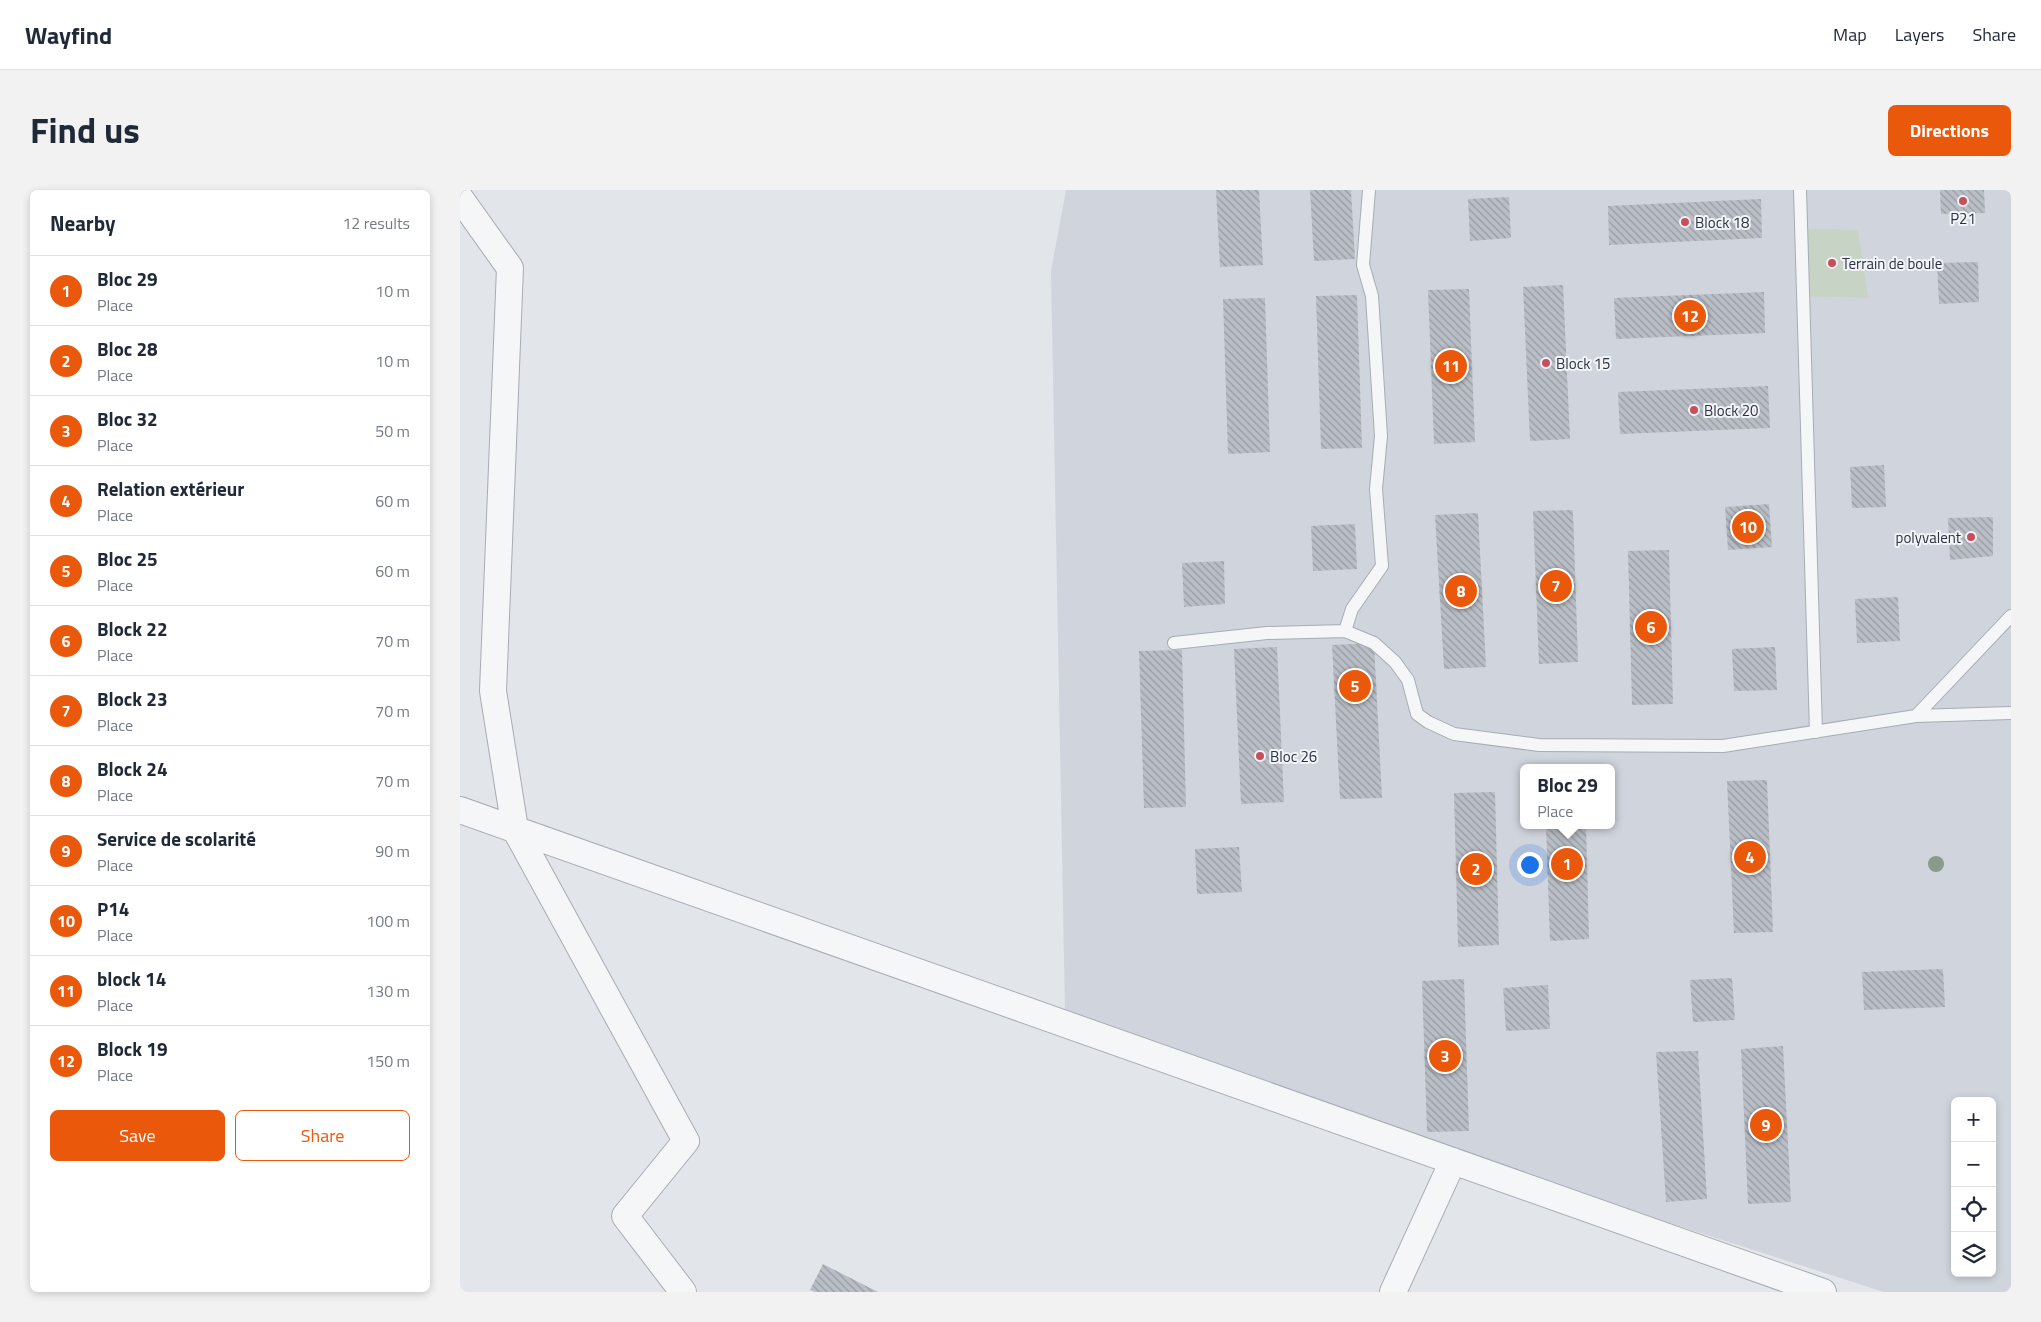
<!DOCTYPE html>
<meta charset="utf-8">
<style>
:root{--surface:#fff;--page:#f2f2f3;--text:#1f2937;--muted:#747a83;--line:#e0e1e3;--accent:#ea580c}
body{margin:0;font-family:"Titillium Web",sans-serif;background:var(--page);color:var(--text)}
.controls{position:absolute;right:15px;bottom:15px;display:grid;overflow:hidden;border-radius:8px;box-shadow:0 2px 8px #0003}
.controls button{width:45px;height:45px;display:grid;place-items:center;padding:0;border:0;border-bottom:1px solid var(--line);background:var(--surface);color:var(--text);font:25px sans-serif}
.you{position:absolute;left:1069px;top:674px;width:18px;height:18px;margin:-12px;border:4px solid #fff;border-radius:50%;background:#1a73e8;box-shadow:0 0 0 8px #1a73e833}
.badge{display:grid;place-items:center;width:32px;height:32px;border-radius:50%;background:var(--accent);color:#fff;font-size:16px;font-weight:700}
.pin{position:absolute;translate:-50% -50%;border:2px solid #fff;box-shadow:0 1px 5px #0006}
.popup{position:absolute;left:1060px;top:574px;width:95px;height:65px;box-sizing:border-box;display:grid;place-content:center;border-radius:8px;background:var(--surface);filter:drop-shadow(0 1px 4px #0005);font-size:16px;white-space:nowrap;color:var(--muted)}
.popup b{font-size:19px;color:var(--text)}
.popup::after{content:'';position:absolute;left:50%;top:100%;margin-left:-10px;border:10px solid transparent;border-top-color:var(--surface)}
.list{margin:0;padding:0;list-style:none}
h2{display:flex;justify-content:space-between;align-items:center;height:65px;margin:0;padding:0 20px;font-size:21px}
h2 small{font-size:16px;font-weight:400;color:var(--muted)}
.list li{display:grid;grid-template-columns:32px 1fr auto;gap:15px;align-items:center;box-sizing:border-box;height:70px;padding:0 20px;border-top:1px solid var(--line)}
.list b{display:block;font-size:19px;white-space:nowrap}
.list p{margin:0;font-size:16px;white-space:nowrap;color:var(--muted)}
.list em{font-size:16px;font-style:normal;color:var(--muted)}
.actions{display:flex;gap:10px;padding:15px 20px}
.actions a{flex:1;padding:11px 0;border:1px solid var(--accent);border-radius:8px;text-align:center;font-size:18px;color:var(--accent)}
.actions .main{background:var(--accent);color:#fff}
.icon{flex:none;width:28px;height:28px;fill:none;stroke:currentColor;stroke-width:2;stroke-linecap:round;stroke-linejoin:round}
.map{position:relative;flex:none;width:1551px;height:1102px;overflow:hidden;border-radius:8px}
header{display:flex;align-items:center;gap:30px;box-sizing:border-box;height:70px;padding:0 25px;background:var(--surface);border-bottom:1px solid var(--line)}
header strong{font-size:24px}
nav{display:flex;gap:28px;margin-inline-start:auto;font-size:18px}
.intro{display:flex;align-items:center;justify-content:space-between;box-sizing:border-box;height:120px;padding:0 30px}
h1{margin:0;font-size:35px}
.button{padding:12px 22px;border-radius:8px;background:var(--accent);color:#fff;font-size:18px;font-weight:700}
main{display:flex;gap:30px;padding:0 30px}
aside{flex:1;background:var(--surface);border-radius:8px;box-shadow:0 2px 8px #0003}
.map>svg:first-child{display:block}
</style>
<header>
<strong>Wayfind</strong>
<nav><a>Map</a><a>Layers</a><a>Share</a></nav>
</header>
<div class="intro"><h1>Find us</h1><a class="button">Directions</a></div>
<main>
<aside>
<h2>Nearby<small>12 results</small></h2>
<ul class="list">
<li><span class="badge">1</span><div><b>Bloc 29</b><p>Place</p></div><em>10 m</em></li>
<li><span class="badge">2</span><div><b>Bloc 28</b><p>Place</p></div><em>10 m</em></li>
<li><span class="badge">3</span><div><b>Bloc 32</b><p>Place</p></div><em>50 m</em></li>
<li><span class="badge">4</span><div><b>Relation extérieur</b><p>Place</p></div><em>60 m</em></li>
<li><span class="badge">5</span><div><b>Bloc 25</b><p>Place</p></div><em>60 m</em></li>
<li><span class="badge">6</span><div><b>Block 22</b><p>Place</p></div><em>70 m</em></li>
<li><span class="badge">7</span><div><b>Block 23</b><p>Place</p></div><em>70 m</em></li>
<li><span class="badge">8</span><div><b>Block 24</b><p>Place</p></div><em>70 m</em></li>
<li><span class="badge">9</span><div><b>Service de scolarité</b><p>Place</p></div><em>90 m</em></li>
<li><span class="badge">10</span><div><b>P14</b><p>Place</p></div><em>100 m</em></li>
<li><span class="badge">11</span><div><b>block 14</b><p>Place</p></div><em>130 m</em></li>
<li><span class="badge">12</span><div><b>Block 19</b><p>Place</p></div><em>150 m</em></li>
</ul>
<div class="actions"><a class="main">Save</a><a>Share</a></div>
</aside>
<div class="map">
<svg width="1551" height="1102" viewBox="0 0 1551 1102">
<defs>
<pattern id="building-back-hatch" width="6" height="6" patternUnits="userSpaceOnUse" patternTransform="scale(1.25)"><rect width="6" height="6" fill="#babec6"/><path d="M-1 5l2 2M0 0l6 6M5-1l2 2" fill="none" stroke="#979ba2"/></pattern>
</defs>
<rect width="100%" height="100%" fill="#e2e5ea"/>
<path fill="#d0d4dc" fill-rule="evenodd" d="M606,0H1551V1102H1424L961,953L605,820L591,81ZM1063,578H1151V635H1063ZM1495,911H1532V1083H1495Z"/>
<path fill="#c7d3c4" d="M1341,39L1398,40L1408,108L1343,106Z"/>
<path fill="url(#building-back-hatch)" d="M756,0H799L803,75L760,77Z
M850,0H891L895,69L854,71Z
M1480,0H1524L1525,23L1481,24Z
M1049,7L1051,48L1010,51L1008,9Z
M1301,9L1302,48L1149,55L1148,16Z
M1518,72L1519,112L1479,114L1477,73Z
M1103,95L1110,249L1070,251L1063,97Z
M1009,99L1015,252L974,254L968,100Z
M1304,102L1305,143L1156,149L1154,108Z
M897,105L902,258L861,259L856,106Z
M805,108L810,262L768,264L763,109Z
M1308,196L1310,238L1160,244L1158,202Z
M1424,275L1426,317L1392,318L1390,277Z
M1309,314L1312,357L1268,360L1265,317Z
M1113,320L1118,472L1079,474L1073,321Z
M1018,323L1026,477L984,479L975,325Z
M1533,327V366L1490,370L1488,328Z
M895,334L897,379L853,381L851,336Z
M1209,360L1213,514L1172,515L1168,361Z
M764,371L765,414L724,417L722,373Z
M1438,407L1440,451L1397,453L1395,409Z
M914,453L922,608L880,609L872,455Z
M817,457L824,612L781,614L774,459Z
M1315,457L1317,500L1274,501L1272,459Z
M722,460L726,617L684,618L679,461Z
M1307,590L1313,742L1274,743L1267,591Z
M1035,602L1039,755L998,757L994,603Z
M1086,635H1126L1129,749L1090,751Z
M779,657L782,702L737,704L735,659Z
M1483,779L1485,817L1404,820L1402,782Z
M1272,788L1275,830L1233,832L1230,790Z
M1004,789L1009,941L967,942L962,791Z
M1088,795L1090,839L1046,841L1043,798Z
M1323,856L1331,1012L1288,1014L1281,859Z
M1238,861L1247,1009L1206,1012L1196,862Z
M363,1074L418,1102H355L350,1100Z"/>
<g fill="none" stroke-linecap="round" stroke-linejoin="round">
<g stroke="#a7acb4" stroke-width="14">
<path id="service" d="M1340,0L1356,542
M885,441L892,419L922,376L916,299L921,246L912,106L903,75L909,0
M714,453L807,443L885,441L914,453L935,472L948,490L957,524L968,532L994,544L1079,555L1263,556L1456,526L1551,523
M1456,526L1551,426"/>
</g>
<g stroke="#a7acb4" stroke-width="28">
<path id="minor" d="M0,8L50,78L33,501L55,639L226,951L165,1026L223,1102
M0,620L1363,1102
M933,1102L993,971"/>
</g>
<use href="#service" stroke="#f5f6f8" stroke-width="12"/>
<use href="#minor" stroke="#f5f6f8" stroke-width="26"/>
</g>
<circle fill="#889a89" cx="1476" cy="674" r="8"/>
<g fill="#c84e5b" stroke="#f2f4f7" stroke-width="2">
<circle cx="1503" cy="11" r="5"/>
<circle cx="1225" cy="32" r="5"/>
<circle cx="1372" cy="73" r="5"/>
<circle cx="1086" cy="173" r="5"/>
<circle cx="1234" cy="220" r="5"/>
<circle cx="1511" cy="347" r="5"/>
<circle cx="800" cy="566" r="5"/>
</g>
<g text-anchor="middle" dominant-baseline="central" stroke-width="4" stroke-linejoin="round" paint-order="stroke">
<g font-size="15" fill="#2b3241" stroke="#f2f4f7" text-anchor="start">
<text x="1503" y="28" text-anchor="middle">P21</text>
<text x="1235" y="32">Block 18</text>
<text x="1382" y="73">Terrain de boule</text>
<text x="1096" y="173">Block 15</text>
<text x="1244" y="220">Block 20</text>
<text x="1501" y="347" text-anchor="end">polyvalent</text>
<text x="810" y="566">Bloc 26</text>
</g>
</g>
</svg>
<div class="controls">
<button>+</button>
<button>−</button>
<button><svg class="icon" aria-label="locate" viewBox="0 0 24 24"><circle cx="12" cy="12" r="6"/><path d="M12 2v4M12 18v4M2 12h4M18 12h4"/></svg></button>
<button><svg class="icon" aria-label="layers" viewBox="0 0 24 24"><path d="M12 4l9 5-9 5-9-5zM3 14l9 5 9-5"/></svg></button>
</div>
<div class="you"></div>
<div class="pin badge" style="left:1107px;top:674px">1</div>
<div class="popup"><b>Bloc 29</b>Place</div>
<div class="pin badge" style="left:1016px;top:679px">2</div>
<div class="pin badge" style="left:985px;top:866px">3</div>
<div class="pin badge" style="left:1290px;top:667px">4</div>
<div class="pin badge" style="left:895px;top:496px">5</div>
<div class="pin badge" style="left:1191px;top:437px">6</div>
<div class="pin badge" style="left:1096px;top:396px">7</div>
<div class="pin badge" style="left:1001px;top:401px">8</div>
<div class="pin badge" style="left:1306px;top:935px">9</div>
<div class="pin badge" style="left:1288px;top:337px">10</div>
<div class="pin badge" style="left:991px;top:176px">11</div>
<div class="pin badge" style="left:1230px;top:126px">12</div>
</div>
</main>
